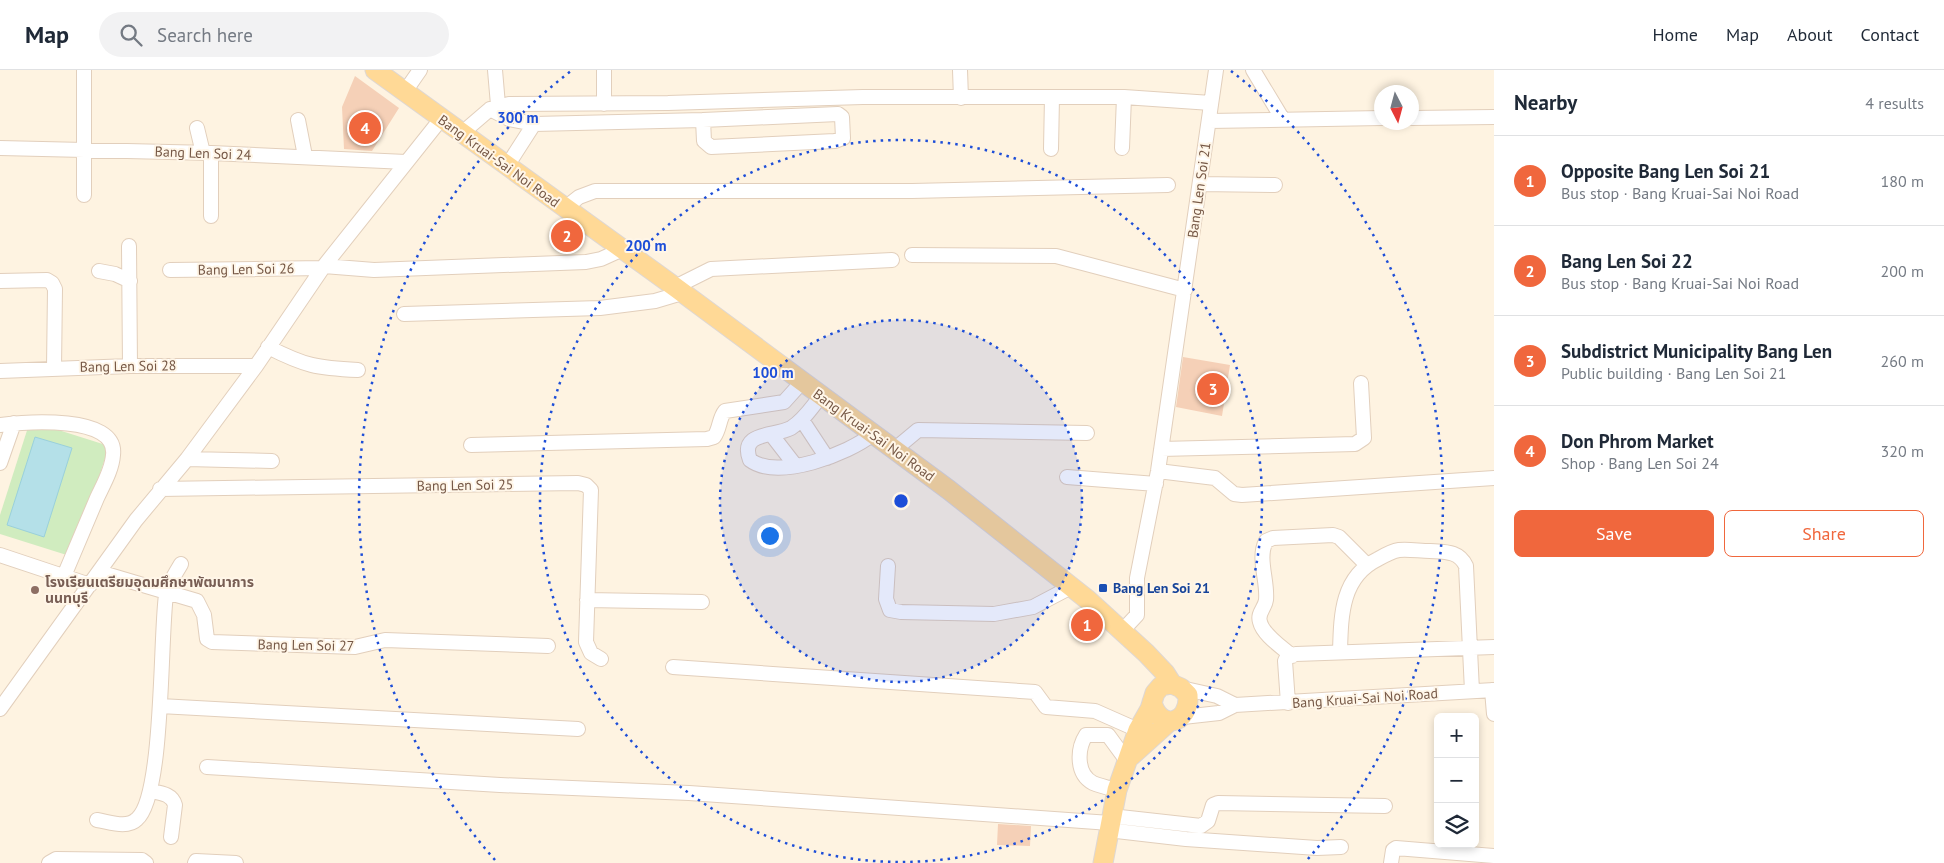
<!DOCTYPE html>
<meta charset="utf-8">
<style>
:root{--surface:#fff;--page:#f2f2f3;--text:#1f2937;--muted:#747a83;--line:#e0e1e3;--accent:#f0673d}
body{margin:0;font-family:"PT Sans","Noto Sans Thai",sans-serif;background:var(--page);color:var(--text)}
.controls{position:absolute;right:15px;bottom:15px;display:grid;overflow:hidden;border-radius:8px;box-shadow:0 2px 8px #0003}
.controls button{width:45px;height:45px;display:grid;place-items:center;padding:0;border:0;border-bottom:1px solid var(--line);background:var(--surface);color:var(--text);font:25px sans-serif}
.compass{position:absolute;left:1374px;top:15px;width:45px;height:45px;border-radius:50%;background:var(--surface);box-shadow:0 2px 8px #0003;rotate:174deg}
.you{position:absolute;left:769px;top:465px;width:18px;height:18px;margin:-12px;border:4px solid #fff;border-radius:50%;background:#1a73e8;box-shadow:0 0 0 8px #1a73e833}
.badge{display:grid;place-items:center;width:32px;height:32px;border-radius:50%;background:var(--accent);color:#fff;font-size:16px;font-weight:700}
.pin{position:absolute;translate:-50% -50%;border:2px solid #fff;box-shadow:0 1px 5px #0006}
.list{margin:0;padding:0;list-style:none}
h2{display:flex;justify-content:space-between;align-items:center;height:65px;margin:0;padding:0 20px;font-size:21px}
h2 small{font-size:16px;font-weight:400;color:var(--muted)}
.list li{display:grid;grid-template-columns:32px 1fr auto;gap:15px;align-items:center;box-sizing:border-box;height:90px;padding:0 20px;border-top:1px solid var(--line)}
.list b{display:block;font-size:19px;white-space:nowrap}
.list p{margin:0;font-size:16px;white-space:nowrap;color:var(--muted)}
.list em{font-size:16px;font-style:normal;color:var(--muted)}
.actions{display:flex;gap:10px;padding:15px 20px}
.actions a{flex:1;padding:11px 0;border:1px solid var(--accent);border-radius:8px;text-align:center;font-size:18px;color:var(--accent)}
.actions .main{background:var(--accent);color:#fff}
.icon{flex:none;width:28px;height:28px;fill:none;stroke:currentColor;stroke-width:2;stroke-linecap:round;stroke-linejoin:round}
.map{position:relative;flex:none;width:1494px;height:793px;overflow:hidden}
header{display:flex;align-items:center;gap:30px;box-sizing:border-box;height:70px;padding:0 25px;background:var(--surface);border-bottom:1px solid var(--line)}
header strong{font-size:24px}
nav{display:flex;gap:28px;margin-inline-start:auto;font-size:18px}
.search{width:350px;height:45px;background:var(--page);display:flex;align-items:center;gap:12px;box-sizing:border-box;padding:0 18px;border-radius:28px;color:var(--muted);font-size:19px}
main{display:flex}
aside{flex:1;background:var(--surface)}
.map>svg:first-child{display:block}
</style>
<header>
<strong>Map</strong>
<div class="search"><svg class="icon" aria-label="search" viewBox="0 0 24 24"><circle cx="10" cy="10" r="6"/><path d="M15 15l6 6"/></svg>Search here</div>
<nav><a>Home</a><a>Map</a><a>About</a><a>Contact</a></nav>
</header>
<main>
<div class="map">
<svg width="1494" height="793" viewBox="0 0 1494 793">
<rect width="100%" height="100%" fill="#fef3e1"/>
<path fill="#d0ecbf" d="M30,351L109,376L73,487L0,464V445Z"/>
<path fill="#b4e0e8" stroke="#9ad0db" d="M35,367L72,378L44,467L7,455Z"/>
<path fill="#f5d0b7" d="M355,6L399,38L372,81L344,79L342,37Z
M1183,287L1230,295L1222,346L1176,337Z
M998,754L1031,756L1030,776L997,775Z"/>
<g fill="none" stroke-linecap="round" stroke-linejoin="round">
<g stroke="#e2cfbc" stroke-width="16">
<path id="minor" d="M84,0V125
M495,0L498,35
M604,0V34
M960,0L961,28
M1253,0L1282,48
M404,23L420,0
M490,39L509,49L534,54L703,50L838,44L842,47L843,68L835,71L711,77L704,71L703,50
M1412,48L1494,47
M298,50L305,86
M1209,51L1382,48
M197,58L203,83
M462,63L490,39L509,34L668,33L863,27H1124L1211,33
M0,78L211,83L406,92
M1122,78L1124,27
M1051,79L1052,27
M211,83V146
M507,96L534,54
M1200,114L1275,115
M565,138L579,127L595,121H912L1168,115
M129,176L130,296
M912,185L1056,186L1185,220
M324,196L374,200L586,192L601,189L623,179
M170,200L323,198
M99,201L115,204L130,211
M0,211L47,210L52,213L55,219L54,298
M675,217L711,199L892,190
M404,244L600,238L655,231L682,223
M268,277C305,296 317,298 358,300
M0,301L130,296H256
M821,326C812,337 804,350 791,358C774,367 739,361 750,390C778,411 848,384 873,364
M802,350L827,388
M0,355C24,352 118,344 113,385C112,400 103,415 97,428C86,454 75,480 64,506
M771,364L795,395
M471,375L707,369L714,367C720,359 719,348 725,341L784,332L802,312
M1161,379L1355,374L1364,368L1361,313
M894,380L918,360L1087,363
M187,389L272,391
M0,393L14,353
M1158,401L1215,408L1234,424L1242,425L1494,408
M1067,407L1156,414
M160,419L578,413L586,415L591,420L586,572L591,583L601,589
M0,485L90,515
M888,496L886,529L890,540L901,542L994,544L1033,537L1071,517
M99,502L197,531L204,545L207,569L212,572L355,577L385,570L548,576
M587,530L702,532
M1122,561L1137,545V508L1158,401L1216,0
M1340,582C1341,546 1341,507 1378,489C1385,485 1392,481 1399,480C1409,479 1420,481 1430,481C1446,482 1459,481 1466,496L1472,621
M1292,586C1282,577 1263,565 1260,552C1257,543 1265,538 1266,530C1268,511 1257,488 1266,471L1273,468L1333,465L1339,467L1367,495
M673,597L1035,622L1046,637L1095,641L1138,660
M1181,618L1217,626L1235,635
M1492,620L1494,644
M1288,633L1285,591L1287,587L1296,584L1494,577
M160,636L578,659
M0,639L136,450L187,389L256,296L324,196L441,49
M1183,647L1219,643L1235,635L1494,620
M207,697L500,715L689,723L1110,753
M1117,720C1109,718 1100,716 1093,713C1076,704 1077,679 1086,665H1108L1127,691
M151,721C161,723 172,724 175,735L171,767
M1111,746L1201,756L1208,751L1213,735L1218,733L1385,736
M97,750C110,752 127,759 137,749C164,726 160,567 166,525C167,515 176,503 181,494
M1108,760L1186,769L1317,778L1341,777
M49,793L56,789L142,790L146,793
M195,793L196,791L236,793
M1391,793L1393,780L1396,778L1494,786"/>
</g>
<g stroke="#ded7d3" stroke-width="21">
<path id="major" d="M375,0L675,217L949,420L1088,530L1146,583L1165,603L1172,614
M1130,687L1170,651
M1103,793L1117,720L1138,660L1150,639L1155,623L1161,616L1172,614L1181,618L1188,625C1190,655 1159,661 1152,632"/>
</g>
<use href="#minor" stroke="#fff" stroke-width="14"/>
<use href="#major" stroke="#ffd996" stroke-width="19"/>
</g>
<circle cx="901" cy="431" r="181" fill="#1d4ed8" fill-opacity=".12"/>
<g fill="none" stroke="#1d4ed8" stroke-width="2.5" stroke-dasharray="2.5 5">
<circle cx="901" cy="431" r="181"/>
<circle cx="901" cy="431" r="361"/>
<path d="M495 790A542 542 0 0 1 571 1M1231 1A542 542 0 0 1 1307 790"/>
</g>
<rect fill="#1a4fb4" stroke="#fff6e8" stroke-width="2" x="1098" y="513" width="10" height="10" rx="2.5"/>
<circle fill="#8d6e63" stroke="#fff6e8" stroke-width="2" cx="35" cy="520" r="5"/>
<g text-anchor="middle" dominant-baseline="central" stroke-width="4" stroke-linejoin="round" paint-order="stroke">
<g font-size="14" fill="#765846" stroke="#fff6e8">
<text transform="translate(203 83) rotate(2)">Bang Len Soi 24</text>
<text transform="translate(499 91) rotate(36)">Bang Kruai-Sai Noi Road</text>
<text transform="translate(1199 120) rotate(-82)">Bang Len Soi 21</text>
<text transform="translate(246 199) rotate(-1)">Bang Len Soi 26</text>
<text transform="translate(128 296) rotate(-1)">Bang Len Soi 28</text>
<text transform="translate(874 365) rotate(36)">Bang Kruai-Sai Noi Road</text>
<text transform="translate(465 415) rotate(-1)">Bang Len Soi 25</text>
<text transform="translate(306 575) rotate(1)">Bang Len Soi 27</text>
<text transform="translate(1365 628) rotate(-4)">Bang Kruai-Sai Noi Road</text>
</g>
<g font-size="14" font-weight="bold" fill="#785e54" stroke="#fff6e8" text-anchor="start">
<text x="45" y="512">โรงเรียนเตรียมอุดมศึกษาพัฒนาการ<tspan x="45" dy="16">นนทบุรี</tspan></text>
</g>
<g font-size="14" font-weight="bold" fill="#164399" stroke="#fff6e8" text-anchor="start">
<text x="1113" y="518">Bang Len Soi 21</text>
</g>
</g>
<circle cx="901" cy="431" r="8" fill="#1d4ed8" stroke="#fff6e8" stroke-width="2.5"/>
<g font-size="15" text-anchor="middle" font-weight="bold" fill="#1d4ed8" stroke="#fff6e8" stroke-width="4" stroke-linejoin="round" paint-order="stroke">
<text x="518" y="53">300 m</text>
<text x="646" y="181">200 m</text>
<text x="773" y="308">100 m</text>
</g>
</svg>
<div class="controls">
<button>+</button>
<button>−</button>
<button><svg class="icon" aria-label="layers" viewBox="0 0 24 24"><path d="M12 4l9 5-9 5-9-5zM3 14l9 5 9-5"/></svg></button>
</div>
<svg class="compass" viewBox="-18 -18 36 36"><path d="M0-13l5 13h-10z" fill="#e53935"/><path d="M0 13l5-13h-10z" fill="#747a83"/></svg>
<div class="you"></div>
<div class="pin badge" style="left:1087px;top:555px">1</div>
<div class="pin badge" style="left:567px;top:166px">2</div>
<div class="pin badge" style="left:1213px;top:319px">3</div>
<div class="pin badge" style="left:365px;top:58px">4</div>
</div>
<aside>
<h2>Nearby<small>4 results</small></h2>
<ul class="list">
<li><span class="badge">1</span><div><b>Opposite Bang Len Soi 21</b><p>Bus stop · Bang Kruai-Sai Noi Road</p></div><em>180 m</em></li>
<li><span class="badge">2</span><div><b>Bang Len Soi 22</b><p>Bus stop · Bang Kruai-Sai Noi Road</p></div><em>200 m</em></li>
<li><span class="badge">3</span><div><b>Subdistrict Municipality Bang Len</b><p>Public building · Bang Len Soi 21</p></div><em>260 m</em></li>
<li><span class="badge">4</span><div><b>Don Phrom Market</b><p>Shop · Bang Len Soi 24</p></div><em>320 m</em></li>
</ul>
<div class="actions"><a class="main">Save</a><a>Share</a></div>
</aside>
</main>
